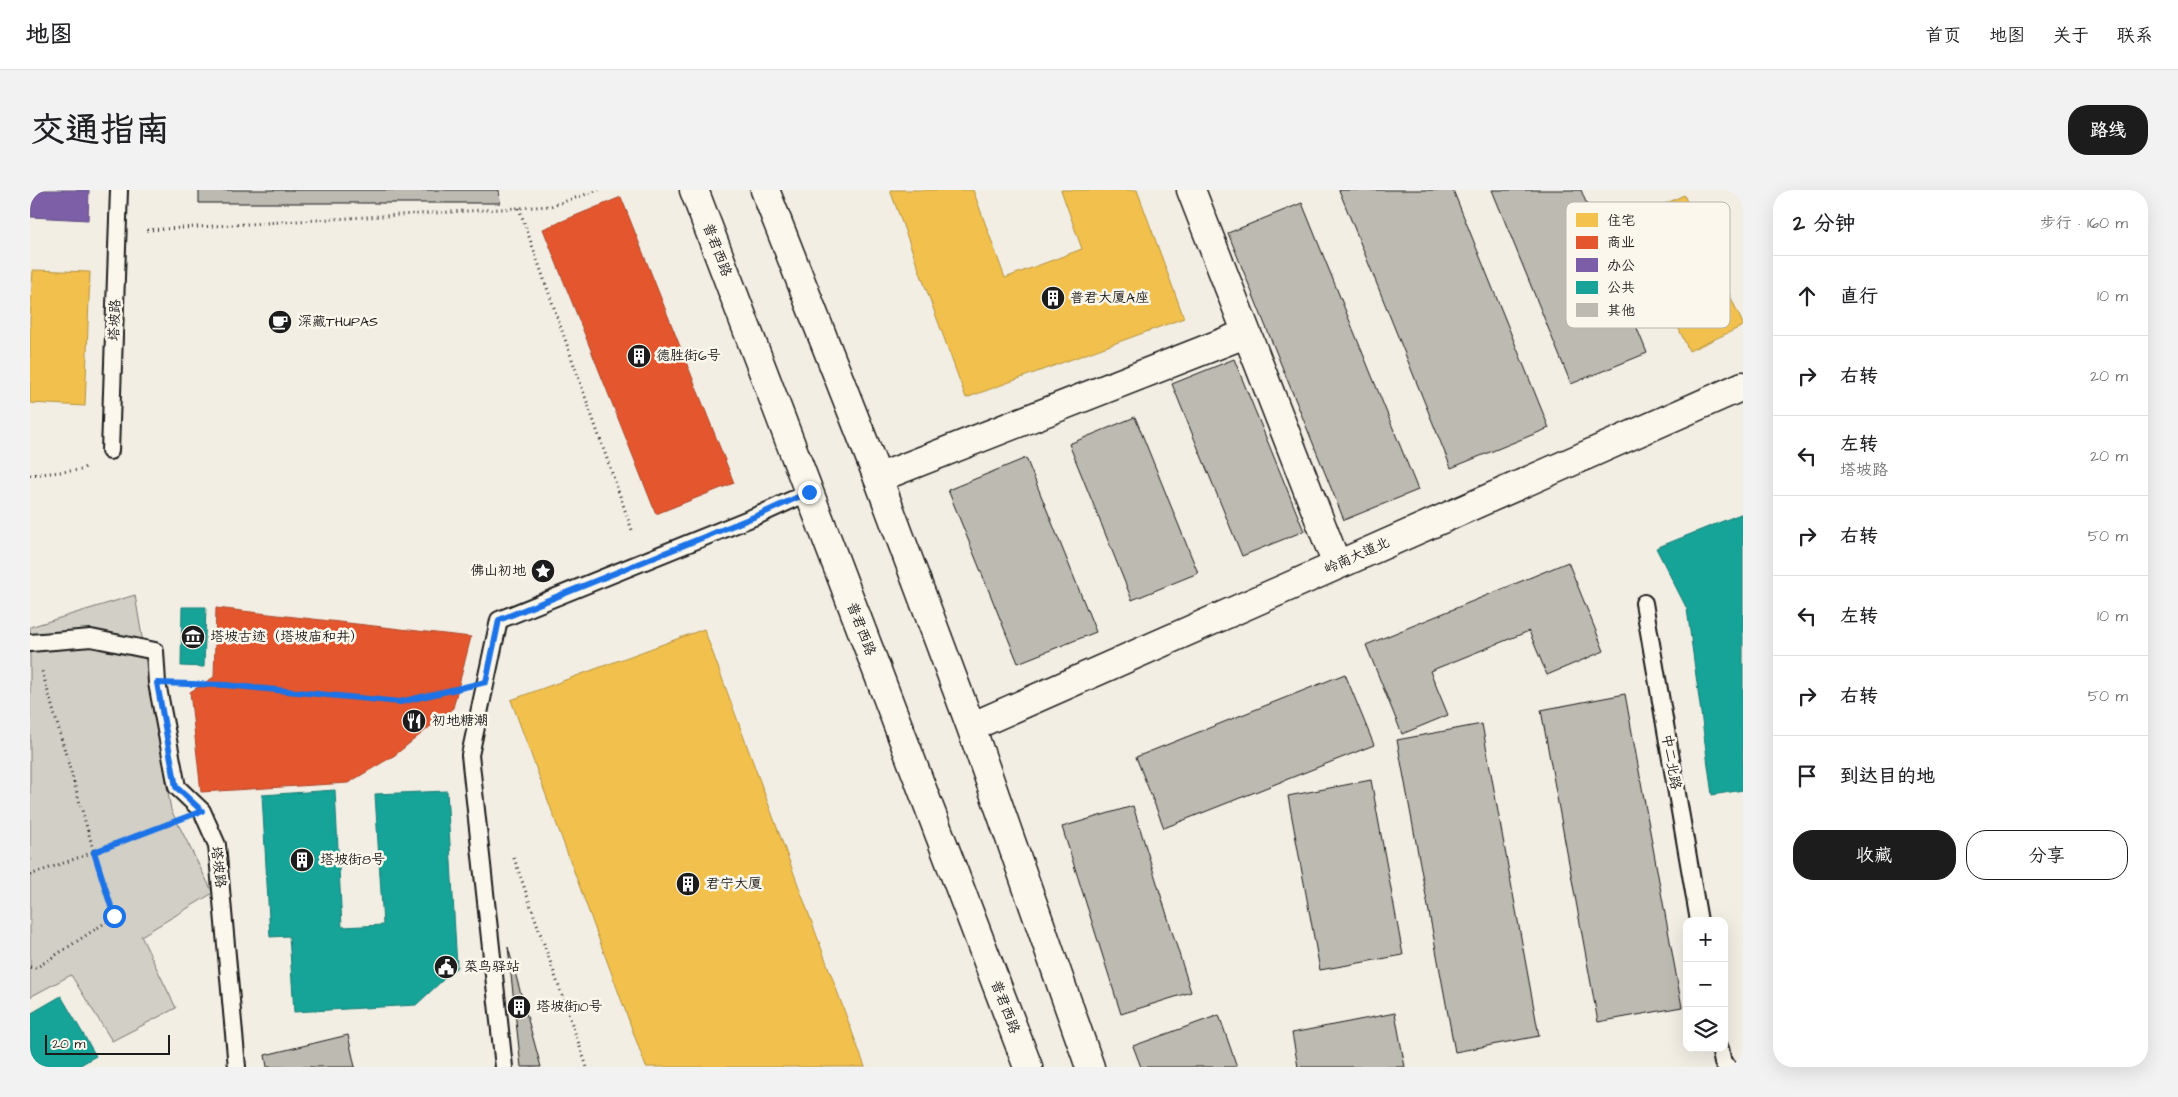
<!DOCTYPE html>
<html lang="zh">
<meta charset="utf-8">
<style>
:root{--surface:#fff;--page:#f2f2f2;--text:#202124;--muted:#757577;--line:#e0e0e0;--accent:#1c1c1c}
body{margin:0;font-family:"Architects Daughter","LXGW WenKai TC",sans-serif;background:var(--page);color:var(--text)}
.controls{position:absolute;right:15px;bottom:15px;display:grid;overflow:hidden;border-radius:10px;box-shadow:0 5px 20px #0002}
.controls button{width:45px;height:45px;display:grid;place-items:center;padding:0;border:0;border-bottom:1px solid var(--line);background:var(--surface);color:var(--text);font:25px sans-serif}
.scale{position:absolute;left:15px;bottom:12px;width:125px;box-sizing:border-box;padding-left:5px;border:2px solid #1c1c1c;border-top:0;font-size:14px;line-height:18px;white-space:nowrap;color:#1c1c1c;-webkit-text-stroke:4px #fbf7ec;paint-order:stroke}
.stop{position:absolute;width:15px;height:15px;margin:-11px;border:4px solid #1a73e8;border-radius:50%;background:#fff}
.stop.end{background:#1a73e8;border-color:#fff;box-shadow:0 1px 5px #0008}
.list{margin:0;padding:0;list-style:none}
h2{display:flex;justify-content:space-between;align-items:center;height:65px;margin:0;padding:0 20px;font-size:21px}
h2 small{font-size:16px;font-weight:400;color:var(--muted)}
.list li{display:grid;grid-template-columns:32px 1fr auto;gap:15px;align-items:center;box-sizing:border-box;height:80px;padding:0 20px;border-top:1px solid var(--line)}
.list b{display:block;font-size:19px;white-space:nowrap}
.list p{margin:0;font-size:16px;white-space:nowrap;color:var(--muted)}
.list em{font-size:16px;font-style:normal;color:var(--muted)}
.actions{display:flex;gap:10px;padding:15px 20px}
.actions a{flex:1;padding:11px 0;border:1px solid var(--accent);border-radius:20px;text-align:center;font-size:18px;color:var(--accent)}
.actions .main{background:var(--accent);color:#fff}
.icon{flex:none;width:28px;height:28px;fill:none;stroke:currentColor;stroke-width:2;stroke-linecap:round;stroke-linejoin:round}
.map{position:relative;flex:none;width:1713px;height:877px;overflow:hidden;border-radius:20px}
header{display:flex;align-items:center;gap:30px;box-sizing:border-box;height:70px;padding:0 25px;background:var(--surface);border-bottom:1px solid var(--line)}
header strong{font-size:24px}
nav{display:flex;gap:28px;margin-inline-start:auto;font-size:18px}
.intro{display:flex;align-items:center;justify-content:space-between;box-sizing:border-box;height:120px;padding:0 30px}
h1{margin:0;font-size:35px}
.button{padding:12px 22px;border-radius:20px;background:var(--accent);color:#fff;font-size:18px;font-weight:700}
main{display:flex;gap:30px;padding:0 30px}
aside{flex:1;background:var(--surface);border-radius:20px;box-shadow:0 5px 20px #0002}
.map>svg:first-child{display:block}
</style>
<header>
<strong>地图</strong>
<nav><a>首页</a><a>地图</a><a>关于</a><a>联系</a></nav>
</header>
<div class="intro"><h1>交通指南</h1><a class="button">路线</a></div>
<main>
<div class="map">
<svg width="1713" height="877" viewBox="0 0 1713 877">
<rect width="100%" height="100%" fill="#f2eee4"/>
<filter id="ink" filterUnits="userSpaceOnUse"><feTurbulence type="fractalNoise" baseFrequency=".02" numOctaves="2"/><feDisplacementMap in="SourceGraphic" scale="10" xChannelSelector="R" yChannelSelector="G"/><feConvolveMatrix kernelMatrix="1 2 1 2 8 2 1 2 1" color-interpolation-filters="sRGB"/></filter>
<g filter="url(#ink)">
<path fill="#d2cfc6" stroke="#777671" d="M105,405L141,620L183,703L111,746L146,818L82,851L41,785L0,807V437Z"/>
<path fill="#f2c14e" stroke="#b2903f" d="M860,0H943L975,88L1052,59L1031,0H1107L1154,128L936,208Z
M1654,5L1713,134V136L1659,161L1599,31Z
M3,80L60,82L55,216L0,213V130Z
M674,439L835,877H616L481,510Z"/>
<path fill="#e4572e" stroke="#a84529" d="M591,7L704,293L626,324L513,39Z
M186,418L441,447L423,518L365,565L318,593L171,602L160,502L184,487Z"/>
<path fill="#7b5ea7" stroke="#5e4a7d" d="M2,0H59L58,30L1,27Z"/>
<path fill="#17a398" stroke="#187a73" d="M1713,323V600L1682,605L1657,419L1626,358Z
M152,417H176L174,477L151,476Z
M305,600L312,737L353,735L345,604L417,601L427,777L386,815L264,822L259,746L240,747L232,605Z
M31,806L66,866L47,877H0V824Z"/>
<path fill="#bdbab1" stroke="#1c1c1c" d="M169,0H469L470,13H169Z
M1309,0H1423L1519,238L1421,278Z
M1462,0H1551L1617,163L1541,194Z
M1272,13L1388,300L1314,330L1198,43Z
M1204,169L1274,341L1212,366L1142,194Z
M1105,227L1168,383L1102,410L1039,254Z
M996,268L1066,442L988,473L918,300Z
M1538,372L1574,461L1517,485L1499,441L1400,481L1418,525L1372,544L1336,455Z
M1315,484L1344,555L1134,638L1106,567Z
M1595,504L1652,817L1568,832L1511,520Z
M1452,534L1509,846L1425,862L1367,550Z
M1341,590L1373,765L1290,780L1258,606Z
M1103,616L1161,802L1091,824L1032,637Z
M478,757L511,877H491Z
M1365,823L1375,877H1268L1262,843Z
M1189,825L1207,877H1111L1103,856Z
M318,845L325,877H237L235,865Z"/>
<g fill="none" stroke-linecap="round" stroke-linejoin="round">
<g stroke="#1c1c1c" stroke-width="20">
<path id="service" d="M80,261L89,0
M1614,413L1669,731
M0,453L61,448L125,461L127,493L147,597L172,621L187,655L207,877
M1690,858L1693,873L1698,877
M474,877L440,565L469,430L731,324L779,302"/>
</g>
<g stroke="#1c1c1c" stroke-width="31">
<path id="minor" d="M1161,0L1307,375
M848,288L1215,144"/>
</g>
<g stroke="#1c1c1c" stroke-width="31">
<path id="secondary" d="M664,0L998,877
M735,0L848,288L941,537L1060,877
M941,537L1713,196"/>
</g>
<path stroke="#1c1c1c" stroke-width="3" stroke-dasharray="1 4" stroke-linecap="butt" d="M489,18L603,343
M117,40L521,16L569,0
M0,285L51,280L57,276
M157,494L195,495L370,512L423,500
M484,668L557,877
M0,685L64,662L12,481
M0,777L6,778L84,727L64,662L142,632"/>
<use href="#service" stroke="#fbf7ec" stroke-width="16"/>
<use href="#minor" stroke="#fbf7ec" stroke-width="28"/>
<use href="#secondary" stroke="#fbf7ec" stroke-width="28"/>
</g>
</g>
<g fill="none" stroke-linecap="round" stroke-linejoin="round" filter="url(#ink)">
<path stroke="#1a73e8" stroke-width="6" d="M84,726L64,662L172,621L146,597L127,493L195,495L370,512L456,492L469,430L731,324L779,302"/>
</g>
<defs>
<g id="building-disc" transform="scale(1.25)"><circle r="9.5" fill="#1c1c1c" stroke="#fbf7ec"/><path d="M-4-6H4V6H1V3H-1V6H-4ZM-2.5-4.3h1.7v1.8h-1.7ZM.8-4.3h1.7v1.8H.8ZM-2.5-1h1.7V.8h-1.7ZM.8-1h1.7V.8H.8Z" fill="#fff"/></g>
<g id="cafe-disc" transform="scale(1.25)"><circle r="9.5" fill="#1c1c1c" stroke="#fbf7ec"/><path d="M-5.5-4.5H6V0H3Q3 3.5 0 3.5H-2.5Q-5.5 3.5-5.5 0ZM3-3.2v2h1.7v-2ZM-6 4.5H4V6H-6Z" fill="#fff"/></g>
<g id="sight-disc" transform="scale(1.25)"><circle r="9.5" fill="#1c1c1c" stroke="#fbf7ec"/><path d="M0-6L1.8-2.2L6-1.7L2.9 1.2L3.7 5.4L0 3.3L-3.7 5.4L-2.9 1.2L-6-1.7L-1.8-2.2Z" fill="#fff"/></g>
<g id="museum-disc" transform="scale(1.25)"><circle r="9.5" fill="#1c1c1c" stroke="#fbf7ec"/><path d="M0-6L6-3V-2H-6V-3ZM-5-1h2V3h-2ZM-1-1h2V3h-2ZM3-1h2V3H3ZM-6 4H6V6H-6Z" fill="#fff"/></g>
<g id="restaurant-disc" transform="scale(1.25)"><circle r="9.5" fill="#1c1c1c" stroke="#fbf7ec"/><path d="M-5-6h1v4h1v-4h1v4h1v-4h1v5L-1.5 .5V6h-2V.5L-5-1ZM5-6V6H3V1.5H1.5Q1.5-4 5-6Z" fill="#fff"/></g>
<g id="civic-disc" transform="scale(1.25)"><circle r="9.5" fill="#1c1c1c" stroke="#fbf7ec"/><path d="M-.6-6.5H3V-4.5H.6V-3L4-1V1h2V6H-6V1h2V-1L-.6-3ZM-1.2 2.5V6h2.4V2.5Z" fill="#fff"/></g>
</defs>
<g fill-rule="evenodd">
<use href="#building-disc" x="1023" y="108"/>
<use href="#cafe-disc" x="250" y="132"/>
<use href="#building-disc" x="609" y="166"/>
<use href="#sight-disc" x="513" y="381"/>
<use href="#museum-disc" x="163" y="447"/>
<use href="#restaurant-disc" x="384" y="531"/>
<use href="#building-disc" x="272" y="670"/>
<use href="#building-disc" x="658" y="694"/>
<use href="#civic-disc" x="416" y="777"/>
<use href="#building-disc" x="489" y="817"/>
</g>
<g text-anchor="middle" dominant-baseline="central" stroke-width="5" stroke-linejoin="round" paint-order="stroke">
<g font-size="14" fill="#1c1c1c" stroke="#fbf7ec">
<text transform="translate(687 60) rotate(69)">普君西路</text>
<text transform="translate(85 130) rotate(-88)">塔坡路</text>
<text transform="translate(1327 366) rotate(-24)">岭南大道北</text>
<text transform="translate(831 439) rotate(69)">普君西路</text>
<text transform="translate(1641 572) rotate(80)">中二北路</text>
<text transform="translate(188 677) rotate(83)">塔坡路</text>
<text transform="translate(975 817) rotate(69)">普君西路</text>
</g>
<g font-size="14" fill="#1c1c1c" stroke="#fbf7ec" text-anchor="start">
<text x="1040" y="108">普君大厦A座</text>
<text x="268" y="132">深藏THUPAS</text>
<text x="626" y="166">德胜街6号</text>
<text x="496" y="381" text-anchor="end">佛山初地</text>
<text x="180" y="447">塔坡古迹（塔坡庙和井）</text>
<text x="402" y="531">初地糖潮</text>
<text x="290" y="670">塔坡街8号</text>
<text x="676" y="694">君宁大厦</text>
<text x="434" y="777">菜鸟驿站</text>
<text x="506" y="817">塔坡街10号</text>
</g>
</g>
<rect x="1536" y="12" width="164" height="126" rx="8" fill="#fbf7ec" stroke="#b8b5ae" stroke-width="1"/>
<rect x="1546" y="23" width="22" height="14" fill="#f2c14e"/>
<rect x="1546" y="46" width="22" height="13" fill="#e4572e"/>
<rect x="1546" y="68" width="22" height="14" fill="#7b5ea7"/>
<rect x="1546" y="91" width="22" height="13" fill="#17a398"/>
<rect x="1546" y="113" width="22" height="14" fill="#bdbab1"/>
<g font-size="14" fill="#1c1c1c">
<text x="1577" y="35">住宅</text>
<text x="1577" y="57">商业</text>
<text x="1577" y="80">办公</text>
<text x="1577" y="102">公共</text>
<text x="1577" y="125">其他</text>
</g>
</svg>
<div class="controls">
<button>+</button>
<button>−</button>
<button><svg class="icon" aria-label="layers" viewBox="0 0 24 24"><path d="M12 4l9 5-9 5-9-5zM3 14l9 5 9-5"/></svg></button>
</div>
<div class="scale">20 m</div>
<div class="stop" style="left:84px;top:726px"></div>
<div class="stop end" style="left:779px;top:302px"></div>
</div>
<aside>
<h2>2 分钟<small>步行 · 160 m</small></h2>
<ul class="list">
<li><svg class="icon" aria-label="ahead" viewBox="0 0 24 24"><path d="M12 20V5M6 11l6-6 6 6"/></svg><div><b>直行</b></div><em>10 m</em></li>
<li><svg class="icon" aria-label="right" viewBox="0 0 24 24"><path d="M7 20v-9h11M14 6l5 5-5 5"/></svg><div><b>右转</b></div><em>20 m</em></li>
<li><svg class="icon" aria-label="left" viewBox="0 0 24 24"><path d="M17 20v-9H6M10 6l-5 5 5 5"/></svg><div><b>左转</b><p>塔坡路</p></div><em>20 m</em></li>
<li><svg class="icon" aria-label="right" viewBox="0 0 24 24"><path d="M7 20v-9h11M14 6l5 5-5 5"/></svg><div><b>右转</b></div><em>50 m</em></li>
<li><svg class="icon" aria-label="left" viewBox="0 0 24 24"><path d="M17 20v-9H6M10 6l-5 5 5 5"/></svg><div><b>左转</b></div><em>10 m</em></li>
<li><svg class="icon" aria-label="right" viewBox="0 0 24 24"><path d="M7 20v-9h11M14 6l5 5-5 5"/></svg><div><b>右转</b></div><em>50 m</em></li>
<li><svg class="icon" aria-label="arrive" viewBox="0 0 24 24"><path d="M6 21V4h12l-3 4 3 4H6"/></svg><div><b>到达目的地</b></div></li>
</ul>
<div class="actions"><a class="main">收藏</a><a>分享</a></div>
</aside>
</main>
